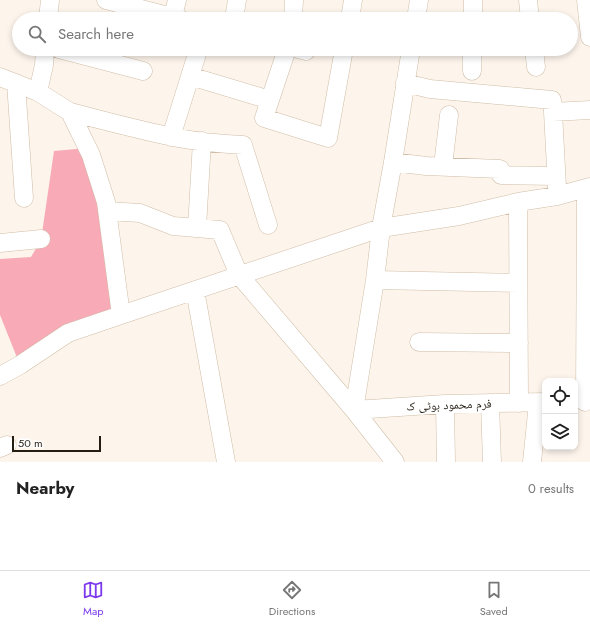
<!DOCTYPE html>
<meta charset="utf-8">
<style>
:root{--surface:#fff;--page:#f6f6f6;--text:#222;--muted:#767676;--line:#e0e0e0;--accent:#7c3aed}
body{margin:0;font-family:Jost,"Noto Naskh Arabic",sans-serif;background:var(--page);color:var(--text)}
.controls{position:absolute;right:12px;bottom:12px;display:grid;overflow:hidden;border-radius:8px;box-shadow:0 2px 6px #0003}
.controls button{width:36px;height:36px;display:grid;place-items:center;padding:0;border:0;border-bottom:1px solid var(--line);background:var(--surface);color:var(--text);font:20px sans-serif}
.scale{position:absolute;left:12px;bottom:10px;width:89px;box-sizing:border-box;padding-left:4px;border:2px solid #241d14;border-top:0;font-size:11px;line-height:14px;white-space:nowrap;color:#241d14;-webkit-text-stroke:3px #fff;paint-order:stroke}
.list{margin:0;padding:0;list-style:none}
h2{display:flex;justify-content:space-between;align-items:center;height:52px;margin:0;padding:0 16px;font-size:17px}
h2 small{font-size:13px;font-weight:400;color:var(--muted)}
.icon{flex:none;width:22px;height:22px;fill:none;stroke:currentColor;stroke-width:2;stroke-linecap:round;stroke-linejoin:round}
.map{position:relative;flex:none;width:590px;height:462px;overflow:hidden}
.search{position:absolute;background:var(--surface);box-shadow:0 2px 6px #0003;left:12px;right:12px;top:12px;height:44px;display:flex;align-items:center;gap:10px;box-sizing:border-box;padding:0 14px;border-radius:22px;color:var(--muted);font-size:15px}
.sheet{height:108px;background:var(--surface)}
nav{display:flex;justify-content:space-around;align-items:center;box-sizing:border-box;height:56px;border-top:1px solid var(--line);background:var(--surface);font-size:11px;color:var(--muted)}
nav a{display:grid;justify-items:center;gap:2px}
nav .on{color:var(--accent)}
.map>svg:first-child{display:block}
</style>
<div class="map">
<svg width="590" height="462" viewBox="0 0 590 462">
<rect width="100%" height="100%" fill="#fdf5ec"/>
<path fill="#f8aab7" d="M87,148L121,315L20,365L0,315V259L31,257L41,240L54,151Z"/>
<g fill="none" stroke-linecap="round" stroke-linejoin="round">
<g stroke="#d0bda7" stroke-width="19">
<path id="minor" d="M106,0L180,19
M528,0L530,19
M586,0L590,37
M173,17L177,0
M48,19L50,0
M234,19L237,0
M293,19L294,0
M350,19L353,0
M416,19L419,0
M473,19V0
M59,49L143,71
M287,49L264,118L328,138L344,49
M298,49L306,51
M534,49L536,67
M472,71V49
M190,76L270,100
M0,77L38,92L70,112L91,155L106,202L121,315L381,228L459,216L518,202L557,196L590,187
M16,83L24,198
M405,83L430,89L552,100L553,112
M38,92L44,65L45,49
M70,112C106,121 142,131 178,138C200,142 221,144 243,145L268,225
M171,137L197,54
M393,162L426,166L500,169L501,175L556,176
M443,166L449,115
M557,187L553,112L590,110
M518,202L519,403
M107,211L140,213L173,226L220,230L239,275L354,410L395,462
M197,228L202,141
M0,243L41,239
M375,280L518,283
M195,290L226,462
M419,342L519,343
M0,376L20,365L68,333L121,315
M585,402L586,188
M490,403L492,462
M445,404L446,462
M354,410L375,280L381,228L393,162L411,49
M354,410L445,404L545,402
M0,448L7,445
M532,462L538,403"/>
</g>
<use href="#minor" stroke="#fff" stroke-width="18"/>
</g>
<g text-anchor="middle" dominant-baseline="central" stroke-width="3" stroke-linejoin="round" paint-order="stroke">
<g font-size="12" fill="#241d14" stroke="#fff">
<text transform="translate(449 405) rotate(-2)">فرم محمود بوٹی ک</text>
</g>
</g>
</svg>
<div class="controls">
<button><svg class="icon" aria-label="locate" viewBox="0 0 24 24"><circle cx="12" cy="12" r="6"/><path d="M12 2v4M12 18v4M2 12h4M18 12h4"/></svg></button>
<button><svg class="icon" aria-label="layers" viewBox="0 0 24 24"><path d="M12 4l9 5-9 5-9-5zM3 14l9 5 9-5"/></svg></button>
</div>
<div class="scale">50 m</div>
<div class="search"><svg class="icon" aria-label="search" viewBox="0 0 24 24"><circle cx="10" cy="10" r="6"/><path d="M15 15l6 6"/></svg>Search here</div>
</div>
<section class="sheet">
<h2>Nearby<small>0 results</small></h2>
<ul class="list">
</ul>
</section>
<nav>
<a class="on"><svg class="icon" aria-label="map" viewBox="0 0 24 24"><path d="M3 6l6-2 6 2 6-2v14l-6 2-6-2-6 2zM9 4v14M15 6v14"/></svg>Map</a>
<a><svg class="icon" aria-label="directions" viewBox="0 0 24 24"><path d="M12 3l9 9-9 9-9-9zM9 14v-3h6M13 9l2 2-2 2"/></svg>Directions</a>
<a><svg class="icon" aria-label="saved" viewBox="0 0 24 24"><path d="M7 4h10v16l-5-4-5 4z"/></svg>Saved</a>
</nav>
